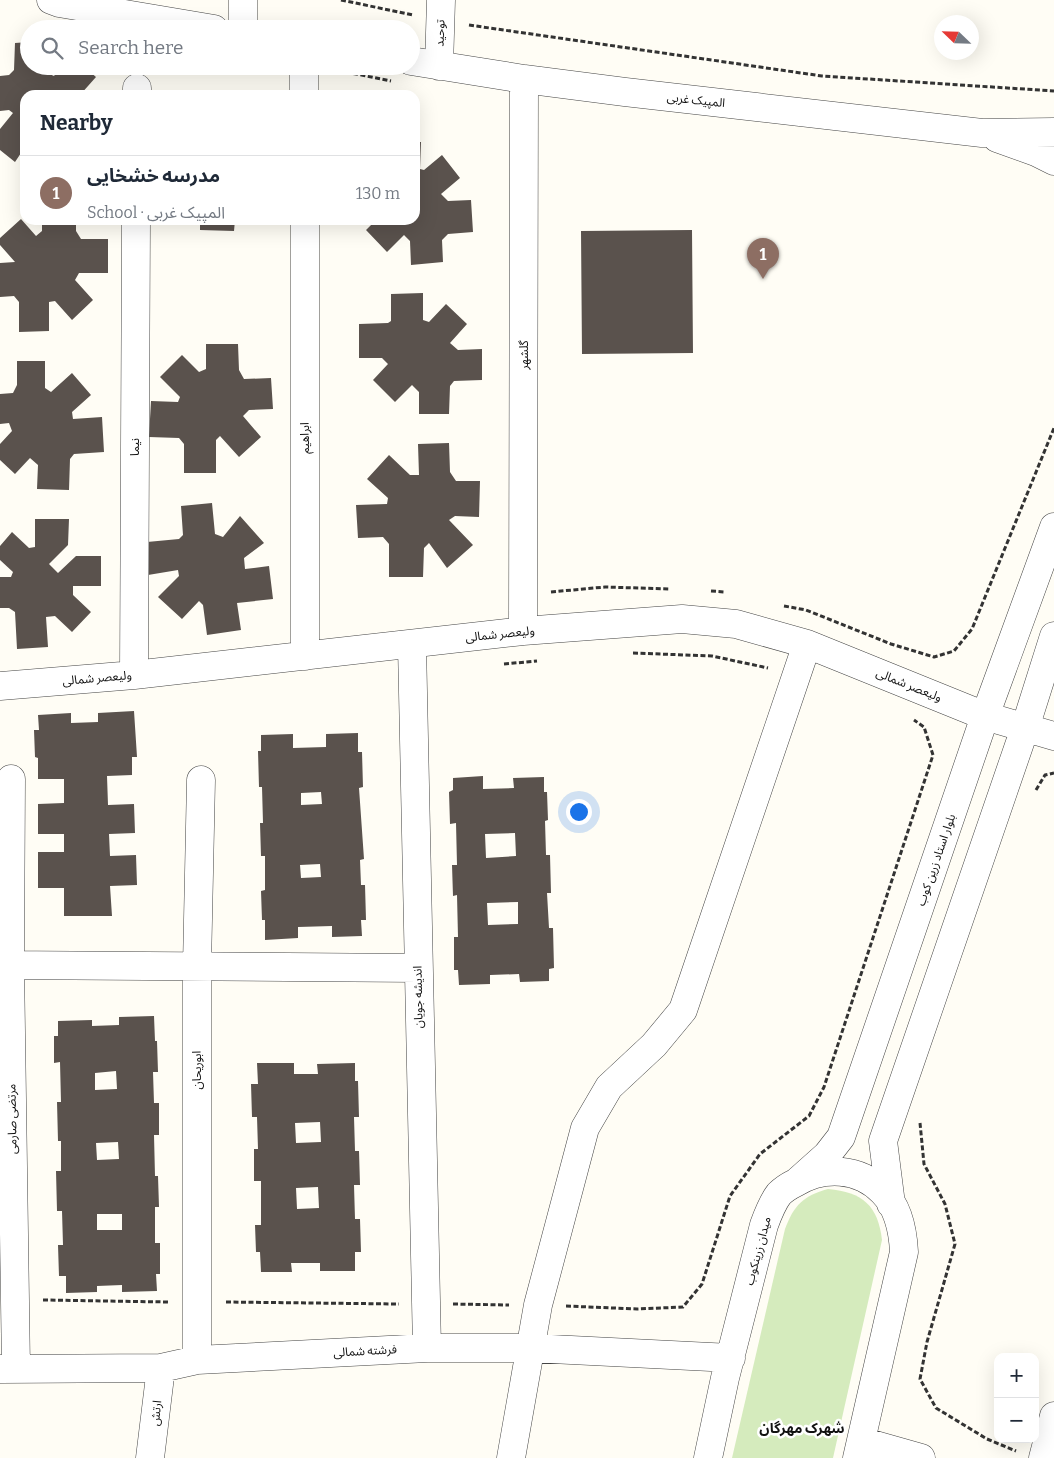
<!DOCTYPE html>
<meta charset="utf-8">
<style>
:root{--surface:#fff;--page:#f6f6f7;--text:#1f2937;--muted:#747a83;--line:#e0e1e3;--accent:#c4262e}
body{margin:0;font-family:Bitter,"Noto Sans Arabic",serif;background:var(--page);color:var(--text)}
.controls{position:absolute;right:15px;bottom:15px;display:grid;overflow:hidden;border-radius:10px;box-shadow:0 5px 20px #0002}
.controls button{width:45px;height:45px;display:grid;place-items:center;padding:0;border:0;border-bottom:1px solid var(--line);background:var(--surface);color:var(--text);font:25px sans-serif}
.compass{position:absolute;left:934px;top:15px;width:45px;height:45px;border-radius:50%;background:var(--surface);box-shadow:0 5px 20px #0002;rotate:293deg}
.you{position:absolute;left:578px;top:811px;width:18px;height:18px;margin:-12px;border:4px solid #fff;border-radius:50%;background:#1a73e8;box-shadow:0 0 0 8px #1a73e833}
.badge{display:grid;place-items:center;width:32px;height:32px;border-radius:50%;background:var(--accent);color:#fff;font-size:16px;font-weight:700}
.pin{position:absolute;translate:-50% -41px;filter:drop-shadow(0 1px 2px #0008)}
.pin::after{content:'';position:absolute;top:26px;width:18px;height:15px;background:inherit;clip-path:polygon(0 0,100% 0,50% 100%)}
.list{margin:0;padding:0;list-style:none}
h2{display:flex;justify-content:space-between;align-items:center;height:65px;margin:0;padding:0 20px;font-size:21px}
h2 small{font-size:16px;font-weight:400;color:var(--muted)}
.list li{display:grid;grid-template-columns:32px 1fr auto;gap:15px;align-items:center;box-sizing:border-box;height:70px;padding:0 20px;border-top:1px solid var(--line)}
.list b{display:block;font-size:19px;white-space:nowrap}
.list p{margin:0;font-size:16px;white-space:nowrap;color:var(--muted)}
.list em{font-size:16px;font-style:normal;color:var(--muted)}
.icon{flex:none;width:28px;height:28px;fill:none;stroke:currentColor;stroke-width:2;stroke-linecap:round;stroke-linejoin:round}
.map{position:relative;flex:none;width:1054px;height:1458px;overflow:hidden}
.search{position:absolute;background:var(--surface);box-shadow:0 5px 20px #0002;left:20px;top:20px;width:400px;height:55px;display:flex;align-items:center;gap:12px;box-sizing:border-box;padding:0 18px;border-radius:28px;color:var(--muted);font-size:19px}
.panel{position:absolute;background:var(--surface);box-shadow:0 5px 20px #0002;left:20px;top:90px;width:400px;height:135px;border-radius:15px}
.map>svg:first-child{display:block}
</style>
<div class="map">
<svg width="1054" height="1458" viewBox="0 0 1054 1458">
<rect width="100%" height="100%" fill="#fffdf5"/>
<path fill="#d5ebbd" d="M828,1189C863,1192 878,1206 882,1240L833,1458H732L785,1229C794,1205 803,1196 828,1189Z"/>
<path fill="#5a524d" fill-rule="evenodd" d="M29,42V66H47V73L54,76L62,66H83L96,77L80,95H25V147L15,162L0,150V129L13,113L9,110L0,111V76L9,75L14,70L15,43Z
M415,142H421L420,169L424,170L442,155L460,178L441,194L448,201L471,200L473,232L448,234L442,240L443,262L411,265L410,241L404,235L387,252L366,230L376,220H415Z
M21,219L36,236L42,231V220H76V231L81,239H108V273H79L75,280L93,300L72,320L55,301L49,302V331L19,332V302L14,296L0,297V263L15,262L0,245V238Z
M200,220H235L234,231L200,230Z
M692,230L693,353L582,354L581,231Z
M423,293V320L429,322L446,304L467,324L450,343L458,350L482,349V380L454,381L450,386L449,414H419V392L412,385L395,402L373,380L388,364L382,358H359V324L388,323L391,321V294Z
M206,344H238L239,370L244,379L271,378L273,409L249,410L243,416L261,437L239,457L220,436L216,440V473H184V444L179,438L149,437L151,401L178,402L180,397L160,377L182,355L199,372L206,369Z
M17,361H45V388L51,392L72,373L91,395L72,412L73,419L102,417L104,452L74,454L70,459L69,490L37,489L38,465L30,458L15,474L0,460V444L12,431L9,423L0,424V394L13,393L17,385Z
M449,443L450,472L456,481H480L479,517L455,516L449,520L473,545L447,568L429,543L424,548L423,577H389V544L383,537L358,538L356,505L387,504L388,498L367,479L389,455L410,475H419L418,444Z
M212,503L215,534L223,537L240,516L264,543L244,558L245,569L269,566L273,599L237,603L241,630L207,635L203,605L199,601L182,619L158,597L179,576L178,570L148,575L147,542L179,539L183,535L181,506Z
M35,519H69L68,545L49,564L58,573L76,556H101V586H73V595L91,612L72,632L55,616L46,617L48,647L17,649L15,612L9,608H0V577H11L13,572L0,560V546L12,532L29,548L35,547Z
M134,711L137,757H132V775L107,776L108,805L134,804L135,833L109,834L110,856L136,855L137,885L110,886L112,916H64V888H38V852H64V834H38V804L64,803V779H38V758L35,757L34,730H39L38,715L71,713V723L98,722V713Z
M358,733V752H362L363,787L359,788L364,859L360,860L361,885H365L366,920H361L362,936L332,937V926L298,927V938L265,940V920H262L261,891L265,890V856H261L260,823H263L262,787H259L258,751H261V735L293,734V748L326,747V734ZM321,792L322,804L301,805V793ZM320,864L321,877L301,878L300,865Z
M483,776V789L514,788L513,778L544,777V792H547L548,820L545,821L546,855H550L551,893H547L549,928H553L554,968L549,969V981L520,982L519,974L490,975V984L459,985L458,970H454V937H458L457,895L453,896L452,865H457L456,823L450,824L449,792L453,790V778ZM515,833L516,856L486,858L485,834ZM518,902V924L488,925L487,903Z
M154,1016L155,1041H157L158,1072H153L154,1103H159V1135H154L155,1176H158L159,1207H155V1243H160V1274H156L157,1291L122,1292V1285L97,1286V1292L66,1293V1276H59L58,1245H63L62,1211H57L56,1171H61V1141H58L57,1102H61L60,1062L54,1063V1036H58V1021L92,1020V1026L119,1025V1017ZM116,1071L117,1089L95,1090V1073ZM118,1142L119,1159L97,1160L96,1143ZM97,1214H122V1230H97Z
M257,1063H294V1074H318L317,1064L355,1063V1081H358L359,1117H354L355,1151H359L360,1185H354L355,1219H360L361,1252H355V1271H320V1263H291L292,1272H261L260,1252H256L255,1225H261V1181H254V1149H258L257,1117H252L251,1084H258ZM320,1122L321,1142L296,1143L295,1123ZM318,1187L319,1208L297,1209L296,1188Z"/>
<g fill="none" stroke-linecap="round" stroke-linejoin="round">
<g stroke="#444" stroke-width="29">
<path id="minor" d="M51,0L59,3L214,29
M243,29V0
M411,61L524,79L625,92L982,133L1054,132
M304,66V95
M439,66L441,0
M137,95V88
M997,138L1036,152L1054,161
M305,220V656
M523,631L524,79
M412,645L427,1348
M134,675L136,220
M0,686L134,675L523,631L682,619L736,624L807,644L985,716L1054,736
M11,779L10,965L16,1369
M0,965L418,968
M799,1180L827,1155L841,1137L985,716L1054,527
M891,1204L883,1141L1025,728L1054,636
M197,1360V966L201,780
M0,1369L161,1368L197,1360L427,1348H531L731,1358
M861,1441L921,1458
M150,1458L161,1368
M511,1458L538,1305L585,1128L609,1087L654,1045L683,1010L807,644
M708,1458L725,1378L764,1225C768,1214 772,1203 779,1194C784,1189 789,1186 795,1183C823,1166 859,1167 883,1192C898,1207 903,1232 904,1252L857,1458
M1043,1458L1054,1416"/>
</g>
<path stroke="#333" stroke-width="3" stroke-dasharray="5 2.5" stroke-linecap="butt" d="M341,0L413,15
M469,25L822,76L1054,91
M331,69L391,81
M711,591L725,592
M551,592L605,587L670,589
M784,606L806,610L891,644L934,657L954,651L972,629L1054,428
M633,653L712,656L768,668
M504,664L537,661
M1036,790L1045,775L1054,773
M920,1123L924,1164L945,1204L955,1244L927,1342L920,1379L936,1408L987,1439L1016,1451
M43,1300L169,1302
M226,1302L399,1304
M453,1304L509,1305
M566,1306L637,1309L683,1307L702,1284L730,1196L760,1154L809,1116L824,1087L933,755L924,727L914,720"/>
<use href="#minor" stroke="#fff" stroke-width="28"/>
</g>
<g text-anchor="middle" dominant-baseline="central" stroke-width="5" stroke-linejoin="round" paint-order="stroke">
<g font-size="12" fill="#111" stroke="#fff">
<text transform="translate(440 33) rotate(-88)">توحید</text>
<text transform="translate(696 100) rotate(6)">المپیک غربی</text>
<text transform="translate(524 355) rotate(-90)">گلشهر</text>
<text transform="translate(305 438) rotate(-90)">ابراهیم</text>
<text transform="translate(135 447) rotate(-90)">نیما</text>
<text transform="translate(500 634) rotate(-6)">ولیعصر شمالی</text>
<text transform="translate(97 678) rotate(-5)">ولیعصر شمالی</text>
<text transform="translate(909 685) rotate(22)">ولیعصر شمالی</text>
<text transform="translate(936 860) rotate(-71)">بلوار استاد زرین کوب</text>
<text transform="translate(418 997) rotate(-91)">اندیشه جویان</text>
<text transform="translate(197 1070) rotate(-90)">ابوریحان</text>
<text transform="translate(12 1119) rotate(-91)">مرتضی صارمی</text>
<text transform="translate(758 1251) rotate(-75)">میدان زرینکوب</text>
<text transform="translate(365 1351) rotate(-3)">فرشته شمالی</text>
<text transform="translate(156 1413) rotate(-84)">ارتش</text>
</g>
<g font-size="14" font-weight="bold" fill="#111" stroke="#fff">
<text x="802" y="1428">شهرک مهرگان</text>
</g>
</g>
</svg>
<div class="controls">
<button>+</button>
<button>−</button>
</div>
<svg class="compass" viewBox="-18 -18 36 36"><path d="M0-13l5 13h-10z" fill="#e53935"/><path d="M0 13l5-13h-10z" fill="#747a83"/></svg>
<div class="you"></div>
<div class="pin badge" style="left:763px;top:279px;background:#8d6e63">1</div>
<div class="search"><svg class="icon" aria-label="search" viewBox="0 0 24 24"><circle cx="10" cy="10" r="6"/><path d="M15 15l6 6"/></svg>Search here</div>
<section class="panel">
<h2>Nearby<small></small></h2>
<ul class="list">
<li><span class="badge" style="background:#8d6e63">1</span><div><b>مدرسه خشخایی</b><p>School · المپیک غربی</p></div><em>130 m</em></li>
</ul>
</section>
</div>
